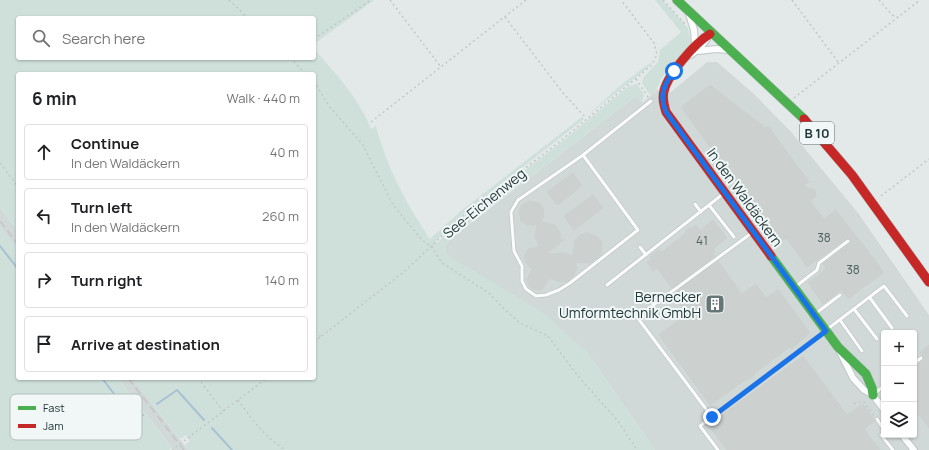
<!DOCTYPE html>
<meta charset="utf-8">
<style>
:root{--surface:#fff;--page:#f6f6f6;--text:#202124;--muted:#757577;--line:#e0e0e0}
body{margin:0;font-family:Manrope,sans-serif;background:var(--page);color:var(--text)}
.controls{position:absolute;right:12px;bottom:12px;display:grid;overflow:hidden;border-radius:4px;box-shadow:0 1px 3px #0004}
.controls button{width:36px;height:36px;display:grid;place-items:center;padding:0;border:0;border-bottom:1px solid var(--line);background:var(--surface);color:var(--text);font:20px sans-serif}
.stop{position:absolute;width:12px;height:12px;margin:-9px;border:3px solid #1a73e8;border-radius:50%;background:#fff}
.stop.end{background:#1a73e8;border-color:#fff;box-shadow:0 1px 4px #0008}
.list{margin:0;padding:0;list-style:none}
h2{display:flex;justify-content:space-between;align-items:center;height:52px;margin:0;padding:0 16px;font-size:17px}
h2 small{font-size:13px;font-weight:400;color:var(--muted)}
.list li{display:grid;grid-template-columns:26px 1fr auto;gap:12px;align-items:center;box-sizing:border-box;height:56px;margin:0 8px 8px;padding:0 8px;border:1px solid var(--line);border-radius:4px}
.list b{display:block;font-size:15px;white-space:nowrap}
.list p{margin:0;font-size:13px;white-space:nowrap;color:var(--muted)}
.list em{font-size:13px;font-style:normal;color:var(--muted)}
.icon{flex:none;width:22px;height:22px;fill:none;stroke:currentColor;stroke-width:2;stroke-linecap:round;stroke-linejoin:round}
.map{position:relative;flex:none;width:929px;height:450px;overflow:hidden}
.search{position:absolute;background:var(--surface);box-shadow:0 1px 3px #0004;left:16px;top:16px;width:300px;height:44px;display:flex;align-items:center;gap:10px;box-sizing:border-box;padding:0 14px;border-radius:4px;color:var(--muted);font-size:15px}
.panel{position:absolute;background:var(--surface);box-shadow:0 1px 3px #0004;left:16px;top:72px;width:300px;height:308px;border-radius:4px}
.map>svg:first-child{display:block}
</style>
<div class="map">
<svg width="929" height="450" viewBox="0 0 929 450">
<rect width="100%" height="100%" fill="#e3e8e8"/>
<path fill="#d1d9d8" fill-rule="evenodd" d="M707,62H717L754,94L791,132L858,213L929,315V450H655L587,352L446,254L445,247L449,240L636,96L642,103L657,90L671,92ZM884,333H914V435H884Z
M0,208L18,231V250L0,227Z
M118,378H132L188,450H174Z"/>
<path fill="#cee0d9" d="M0,0H374L314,44V18H18V58H314V49C336,74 359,98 371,129L376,126C386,166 407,205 430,239L461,211L582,117L584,119L463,214L435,242L437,243L465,216L559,144L629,86L637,84L644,95L642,103L636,96L449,239L445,247L446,254L542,312L587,352L655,450H188L185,445L190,441L186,435L180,439L132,378H314V74H18V231L0,208Z
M655,0H662L688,28L691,42C687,55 673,62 665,73C659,80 659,91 650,95L642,83L643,78L658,62L660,50L681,32Z
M654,60L646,69L588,115L622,84Z
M0,227L18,250V378H118L172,448L169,450H0Z"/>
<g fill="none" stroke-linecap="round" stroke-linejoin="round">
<path stroke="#a8c1d3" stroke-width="2" d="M0,246L18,269
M102,378L133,419L143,415
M157,404L177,390L204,420
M212,428L232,450"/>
</g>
<path fill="#ccd1d0" stroke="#ccd1d0" d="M710,85L766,128L768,126L809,182L803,186L815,190L816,196L810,201L824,219L836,210L884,272L848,299L841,290L823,304L808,283L826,269L823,264L850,243L851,240L846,239L807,267L786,238L780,242L721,161L719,162L714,155L715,154L681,107Z
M573,173L582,186L557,205L547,192Z
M593,195L603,208L574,230L564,216Z
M529,201L539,203L543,208L544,215L541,222L553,224L557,227L560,232L561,240L565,239L546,254L565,253L573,256L575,240L580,235L587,233L596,236L600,239L602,244L601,255L590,263L575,262L577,268L574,275L568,281L561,282L549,278L543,289L536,290L530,288L527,279L532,269L526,263L524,257L528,249L539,247L535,237L537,225H527L521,221L519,211L522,205Z
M713,220L727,238L713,249L715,251L712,253L715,256L672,288L657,268L653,271L647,262L651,259L649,257L659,249L662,252L686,233L685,231L690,227L691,229L696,225L700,230Z
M718,261L742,294L756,284L766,298L778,289L810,333L791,349L790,347L754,374L755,375L748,380L747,379L710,405L659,335L687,314L673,294Z
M929,345V428L919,415L914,419V366L924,360V357L920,352Z
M803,356L847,415L863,404L875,421L864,429L880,450H727L708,425Z"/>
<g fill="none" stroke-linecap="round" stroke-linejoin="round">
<g stroke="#c0c5c5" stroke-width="4.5">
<path id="lane" d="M583,155L518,200L511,212L514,251L522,266V281L526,289L536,296L546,295L559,290L570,283L638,230L583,155L651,101
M695,204L701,212
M709,205L734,237
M640,247L646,255
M607,285L723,194
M795,287L817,270L819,263L848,241
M870,298L892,328
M854,309L877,339
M815,314L840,295
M840,320L862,351
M914,363L921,358
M874,394L884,386
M712,417L637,317L753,232
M877,419L884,430
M884,432L881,435L893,450
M718,450L700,426L884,286L907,316"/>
</g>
<g stroke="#c0c5c5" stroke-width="8">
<path id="street" d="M689,14L694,30L695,44
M698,51L716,49L728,50
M691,55L701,47L707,39
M839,350L853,378L864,390L873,395L884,410
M902,435L914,450"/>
</g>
<g stroke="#bdc4c3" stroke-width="10">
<path id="fast" d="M677,0L804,119
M771,256L838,347L866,374L872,388L873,395"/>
</g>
<g stroke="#bdc4c3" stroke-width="10">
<path id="jam" d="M710,34C695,43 668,74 664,91C662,98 664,105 666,112L771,256
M804,119L852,175L929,282"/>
</g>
<path stroke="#c0c8c8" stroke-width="1.5" stroke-dasharray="2 3" stroke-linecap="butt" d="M229,0L248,18
M390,0L441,67
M663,0L685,24
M792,0L839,63
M879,0L892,15L898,17
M505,17L563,93L586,118
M314,39L371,0
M290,58L306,74
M636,79L648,97
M314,81L329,106L363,145L393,205L423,241L432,247L442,263L489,293L504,309L520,323L548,336L578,376L618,421L637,450
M794,98L920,0
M371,122L526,0
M0,163L18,187
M881,196L929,159
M314,335L321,336
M314,342L405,271L464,215L558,143L652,65L657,54L654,43L621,0
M198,378L223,411
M238,400C251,418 266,439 286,450
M854,404L857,402H864L874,416
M172,450L267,378"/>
<use href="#lane" stroke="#fbfcfc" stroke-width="3"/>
<use href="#street" stroke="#fbfcfc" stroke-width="6"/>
<use href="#fast" stroke="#4caf50" stroke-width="9"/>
<use href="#jam" stroke="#c62828" stroke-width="9"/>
<path stroke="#c6c9ca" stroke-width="2" stroke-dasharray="8 4" stroke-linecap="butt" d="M0,221L18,244
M128,378L184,450"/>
</g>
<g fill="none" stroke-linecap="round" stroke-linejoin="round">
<path stroke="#1a73e8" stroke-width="5" d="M674,71C664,84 659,96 666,112L826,331L712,417"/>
</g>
<defs>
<g id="building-square" transform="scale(1)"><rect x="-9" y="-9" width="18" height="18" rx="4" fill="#667676" stroke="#f1f7f6"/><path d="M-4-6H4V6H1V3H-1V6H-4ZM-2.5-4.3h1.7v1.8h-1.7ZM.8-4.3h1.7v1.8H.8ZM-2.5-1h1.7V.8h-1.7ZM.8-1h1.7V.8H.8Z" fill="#fff"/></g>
</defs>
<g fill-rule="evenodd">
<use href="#building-square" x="715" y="304"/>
</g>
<g text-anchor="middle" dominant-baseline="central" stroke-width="4" stroke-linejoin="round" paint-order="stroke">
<g font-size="12" fill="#4e6060">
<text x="824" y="237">38</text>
<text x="702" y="240">41</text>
<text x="853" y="269">38</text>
</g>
<rect fill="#f1f7f6" stroke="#617272" stroke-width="1" x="800" y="122" width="34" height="22" rx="3"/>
<g font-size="13" font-weight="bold" fill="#233939">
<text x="817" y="133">B 10</text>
</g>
<g font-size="14" fill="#233939" stroke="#f1f7f6">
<text transform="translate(745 197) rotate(54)">In den Waldäckern</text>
<text transform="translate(484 203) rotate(-39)">See-Eichenweg</text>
</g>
<g font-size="14" fill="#233939" stroke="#f1f7f6" text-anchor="end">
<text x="701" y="296">Bernecker<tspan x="701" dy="16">Umformtechnik GmbH</tspan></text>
</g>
</g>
<rect x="10" y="394" width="132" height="46" rx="6" fill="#f1f7f6" stroke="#b3bebd" stroke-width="1"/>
<rect x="18" y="406" width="18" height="4" fill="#4caf50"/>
<rect x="18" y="424" width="18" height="4" fill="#c62828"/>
<g font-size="11" fill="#233939">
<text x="43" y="412">Fast</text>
<text x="43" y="430">Jam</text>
</g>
</svg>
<div class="controls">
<button>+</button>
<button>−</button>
<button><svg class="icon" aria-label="layers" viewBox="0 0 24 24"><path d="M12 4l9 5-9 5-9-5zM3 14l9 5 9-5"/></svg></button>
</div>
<div class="stop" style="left:674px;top:71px"></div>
<div class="stop end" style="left:712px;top:417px"></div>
<div class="search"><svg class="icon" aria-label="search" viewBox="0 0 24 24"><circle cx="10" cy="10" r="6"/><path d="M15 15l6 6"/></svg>Search here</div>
<section class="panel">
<h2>6 min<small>Walk · 440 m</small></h2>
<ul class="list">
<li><svg class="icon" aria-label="ahead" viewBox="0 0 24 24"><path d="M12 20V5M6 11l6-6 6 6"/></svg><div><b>Continue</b><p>In den Waldäckern</p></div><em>40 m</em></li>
<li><svg class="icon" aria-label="left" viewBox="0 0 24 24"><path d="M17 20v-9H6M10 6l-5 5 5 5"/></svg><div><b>Turn left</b><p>In den Waldäckern</p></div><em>260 m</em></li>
<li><svg class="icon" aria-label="right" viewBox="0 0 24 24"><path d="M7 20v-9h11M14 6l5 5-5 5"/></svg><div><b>Turn right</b></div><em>140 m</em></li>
<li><svg class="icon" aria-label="arrive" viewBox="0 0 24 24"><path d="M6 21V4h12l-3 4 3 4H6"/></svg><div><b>Arrive at destination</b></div></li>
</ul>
</section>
</div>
